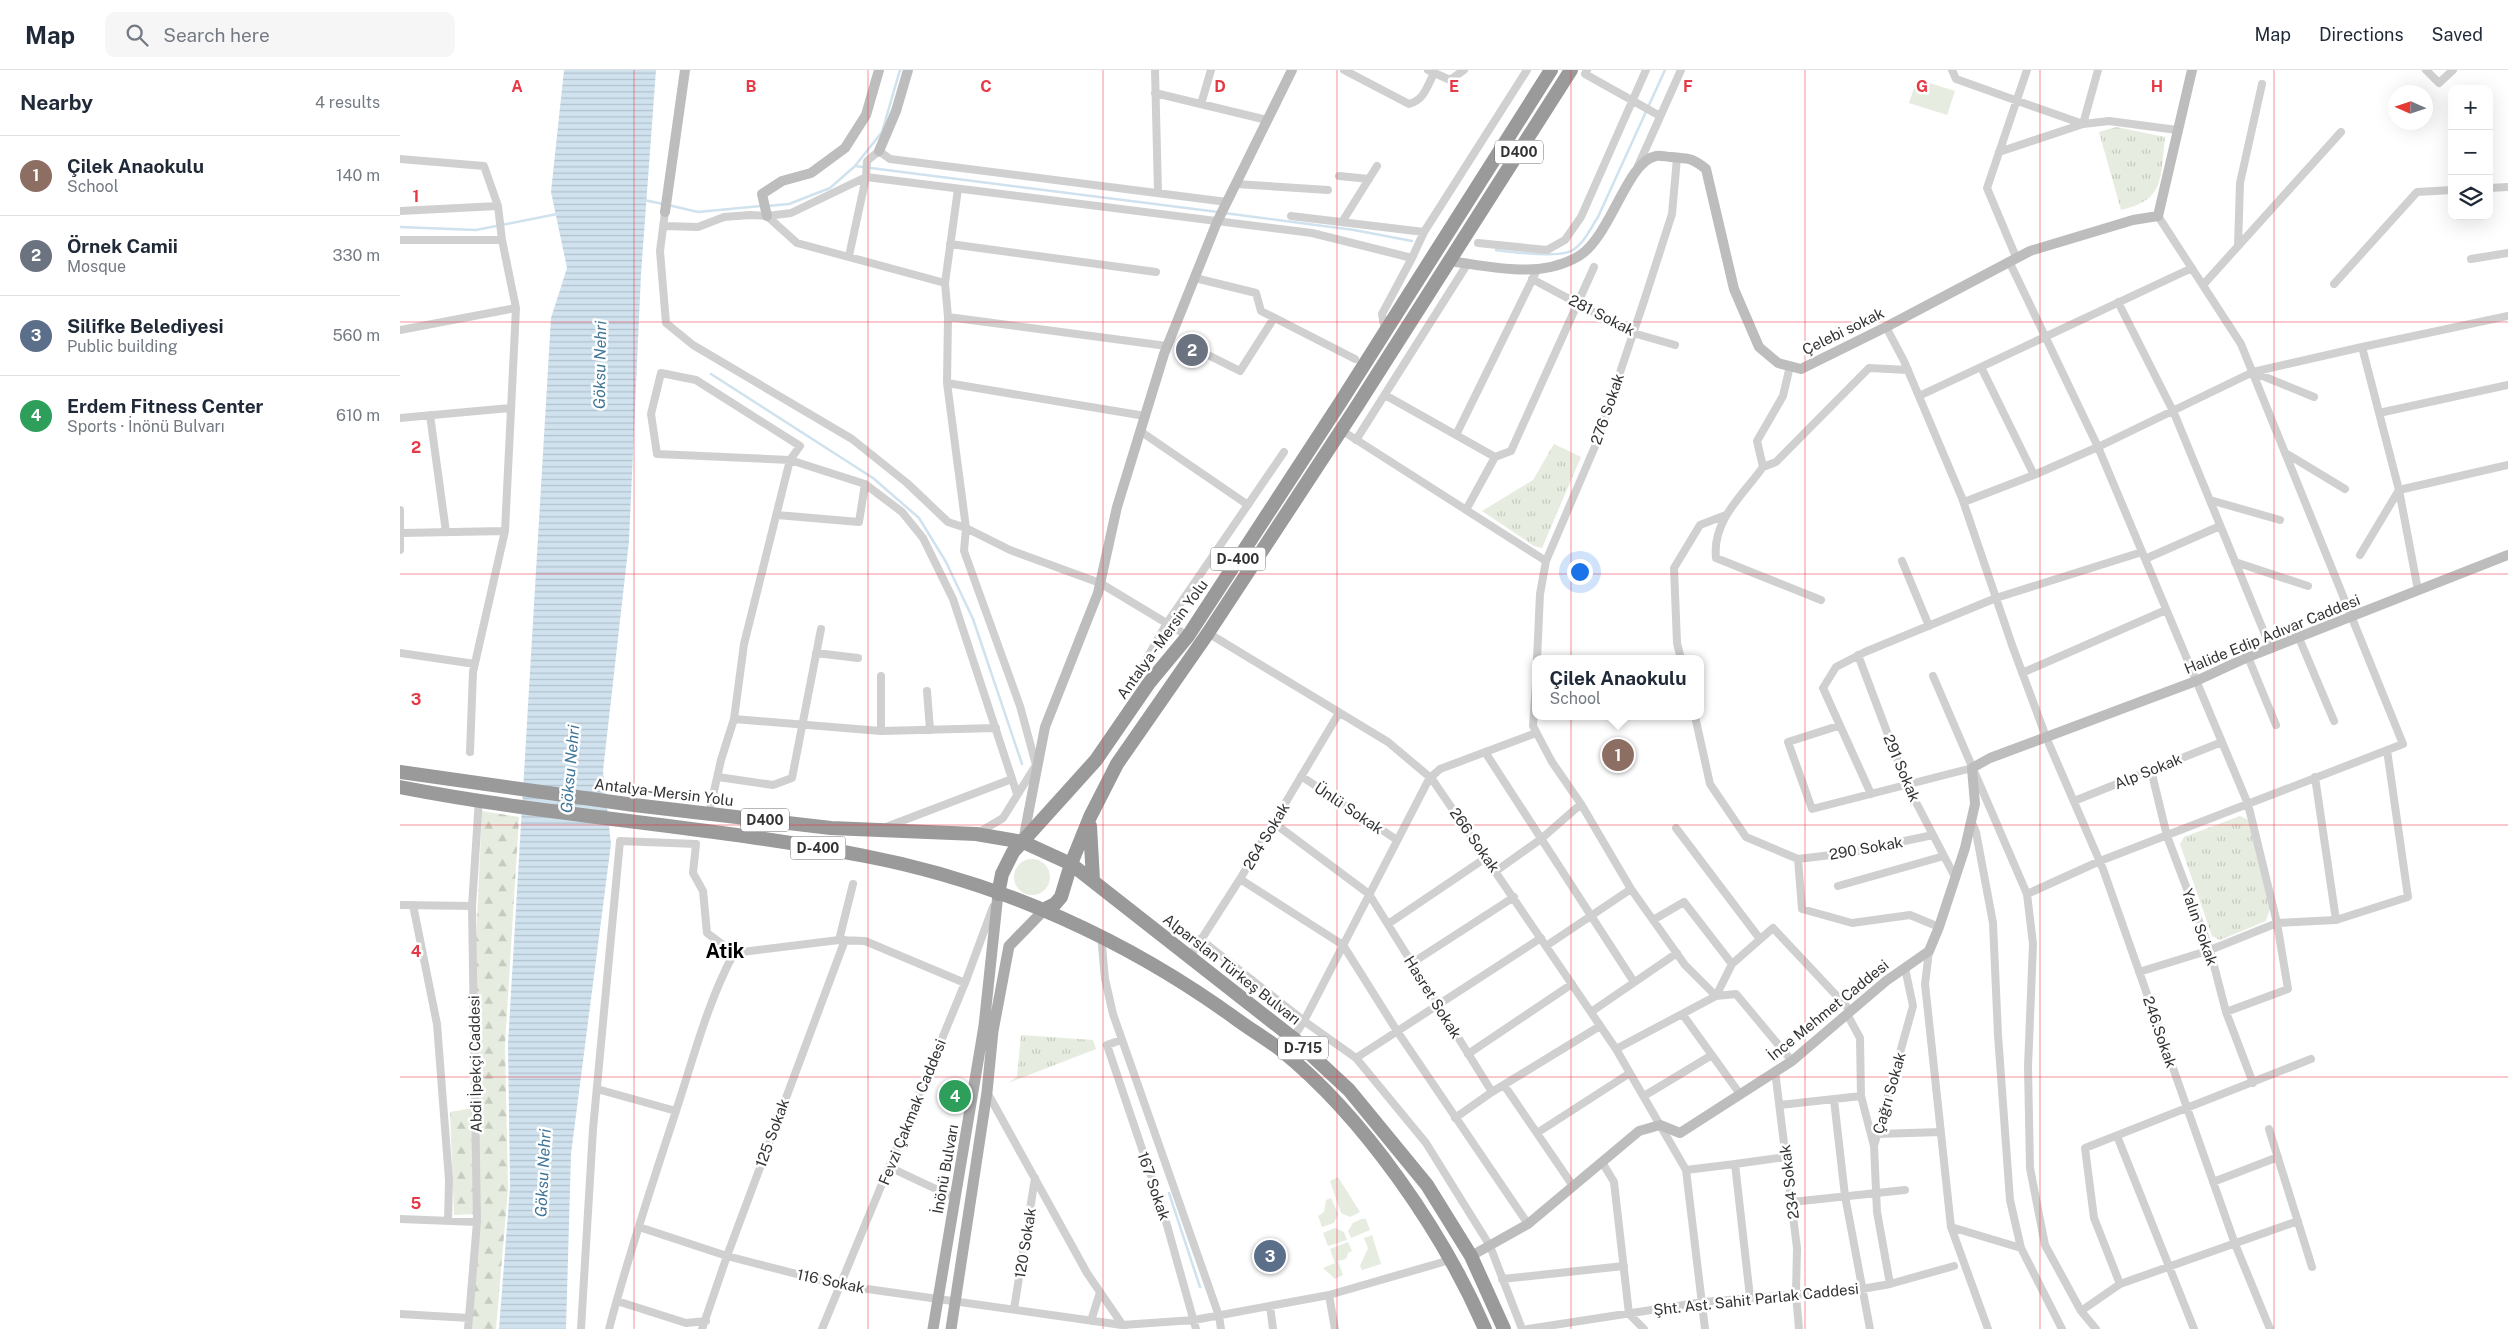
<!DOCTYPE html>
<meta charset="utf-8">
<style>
:root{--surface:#fff;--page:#f6f6f7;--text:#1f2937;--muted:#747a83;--line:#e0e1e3;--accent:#e63946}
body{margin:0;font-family:"Public Sans",sans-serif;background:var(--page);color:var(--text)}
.controls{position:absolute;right:15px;top:15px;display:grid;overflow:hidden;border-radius:10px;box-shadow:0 5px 20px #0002}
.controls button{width:45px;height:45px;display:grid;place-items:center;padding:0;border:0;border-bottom:1px solid var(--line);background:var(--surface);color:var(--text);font:25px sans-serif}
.compass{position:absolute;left:1988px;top:15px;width:45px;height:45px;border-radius:50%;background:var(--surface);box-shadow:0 5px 20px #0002;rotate:273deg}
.you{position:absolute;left:1179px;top:501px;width:18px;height:18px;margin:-12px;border:4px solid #fff;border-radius:50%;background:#1a73e8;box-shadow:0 0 0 8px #1a73e833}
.badge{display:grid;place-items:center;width:32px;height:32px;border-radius:50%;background:var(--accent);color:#fff;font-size:16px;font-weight:700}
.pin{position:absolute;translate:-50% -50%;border:2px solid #fff;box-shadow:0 1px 5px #0006}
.popup{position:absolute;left:1132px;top:585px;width:172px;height:65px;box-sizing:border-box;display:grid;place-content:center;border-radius:10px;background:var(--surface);filter:drop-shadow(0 1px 4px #0005);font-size:16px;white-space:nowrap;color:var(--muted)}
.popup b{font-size:19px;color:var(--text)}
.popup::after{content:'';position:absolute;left:50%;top:100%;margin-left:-10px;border:10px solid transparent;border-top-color:var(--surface)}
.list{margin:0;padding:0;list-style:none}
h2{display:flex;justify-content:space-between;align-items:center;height:65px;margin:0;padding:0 20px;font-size:21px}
h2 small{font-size:16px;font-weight:400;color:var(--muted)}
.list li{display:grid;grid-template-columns:32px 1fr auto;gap:15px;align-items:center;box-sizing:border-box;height:80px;padding:0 20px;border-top:1px solid var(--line)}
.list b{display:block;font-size:19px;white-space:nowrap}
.list p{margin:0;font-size:16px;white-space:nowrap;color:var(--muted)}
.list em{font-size:16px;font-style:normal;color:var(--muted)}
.icon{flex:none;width:28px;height:28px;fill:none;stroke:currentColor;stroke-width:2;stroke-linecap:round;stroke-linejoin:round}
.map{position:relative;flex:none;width:2108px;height:1259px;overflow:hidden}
header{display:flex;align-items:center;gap:30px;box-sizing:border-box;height:70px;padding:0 25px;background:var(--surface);border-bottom:1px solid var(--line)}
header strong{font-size:24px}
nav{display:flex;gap:28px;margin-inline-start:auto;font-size:18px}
.search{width:350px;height:45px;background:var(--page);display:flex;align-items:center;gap:12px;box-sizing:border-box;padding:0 18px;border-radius:10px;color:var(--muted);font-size:19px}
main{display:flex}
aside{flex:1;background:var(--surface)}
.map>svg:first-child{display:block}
</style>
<header>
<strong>Map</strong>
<div class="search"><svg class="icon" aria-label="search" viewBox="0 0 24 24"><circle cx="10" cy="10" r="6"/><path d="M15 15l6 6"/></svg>Search here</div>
<nav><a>Map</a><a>Directions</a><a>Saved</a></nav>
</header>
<main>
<aside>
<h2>Nearby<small>4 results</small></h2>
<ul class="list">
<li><span class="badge" style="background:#8d6e63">1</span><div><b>Çilek Anaokulu</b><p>School</p></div><em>140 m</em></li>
<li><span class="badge" style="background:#6b7280">2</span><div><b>Örnek Camii</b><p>Mosque</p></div><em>330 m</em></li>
<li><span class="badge" style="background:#5c6f8a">3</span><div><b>Silifke Belediyesi</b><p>Public building</p></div><em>560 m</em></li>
<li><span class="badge" style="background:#2e9e5b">4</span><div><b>Erdem Fitness Center</b><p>Sports · İnönü Bulvarı</p></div><em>610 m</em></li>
</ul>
</aside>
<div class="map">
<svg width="2108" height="1259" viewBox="0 0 2108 1259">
<defs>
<pattern id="forest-firs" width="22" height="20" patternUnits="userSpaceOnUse" patternTransform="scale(1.25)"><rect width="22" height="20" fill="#e6ecdf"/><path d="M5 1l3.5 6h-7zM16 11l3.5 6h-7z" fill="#c6cbc0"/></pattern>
<pattern id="park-tufts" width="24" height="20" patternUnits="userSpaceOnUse" patternTransform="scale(1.25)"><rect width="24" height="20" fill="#e6ecdf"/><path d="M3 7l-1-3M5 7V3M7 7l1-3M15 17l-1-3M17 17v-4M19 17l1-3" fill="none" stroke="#c6cbc0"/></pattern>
<pattern id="water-rules" width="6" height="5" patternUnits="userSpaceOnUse" patternTransform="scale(1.25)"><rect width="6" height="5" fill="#cfe2ee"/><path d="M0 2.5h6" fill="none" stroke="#b2c2cd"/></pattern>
</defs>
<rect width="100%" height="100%" fill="#fff"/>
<path fill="#e6ecdf" d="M1517,9L1555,21L1547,45L1509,33Z
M614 807a18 18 0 1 1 36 0a18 18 0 1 1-36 0Z
M938,1107L960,1142L950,1147L941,1143L930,1111Z
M931,1128L938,1144L934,1153L922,1157L918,1146L924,1142L926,1130Z
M961,1149H966L970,1160L951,1168L948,1161L953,1153Z
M935,1158L944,1162L947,1170L928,1176L923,1163Z
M972,1165L981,1194L962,1200L960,1196L968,1178L964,1168Z
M948,1172L952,1181L948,1183L946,1189L938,1191L943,1205L935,1209L923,1198L935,1193L930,1179Z"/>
<path fill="url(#forest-firs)" d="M82,741L119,747L105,975L108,1119L96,1259H68L74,1144L54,1145L50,1042L79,1037L76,873Z"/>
<path fill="url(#park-tufts)" d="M1716,57L1765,67C1760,107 1766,130 1721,140L1699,62Z
M1154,374L1181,387L1142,478L1134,476L1082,441L1133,410Z
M1840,746L1848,750L1870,838L1866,851L1820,870L1812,866L1780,774L1784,767Z
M621,965L693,970L696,979L608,1013L617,1007Z"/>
<path fill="url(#water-rules)" d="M164,0H256L241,204L229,471L203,701L211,774L171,1084L166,1259H99L110,1117L108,973L151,248L167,198L151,122Z"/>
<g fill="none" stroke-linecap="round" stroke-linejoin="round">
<path stroke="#cfe2ee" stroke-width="2.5" d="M455,96L818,142
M244,130L263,134
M268,135L298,142L361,136
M367,136L389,134L430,118L455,96L482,62L500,0
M824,143L954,160L1012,171
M0,157L76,160L157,144
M1096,180C1112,182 1158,188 1171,181C1184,174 1190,159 1198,147L1265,0
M311,304L473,408L519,448L546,492L573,549L622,694
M769,1123L800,1217"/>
<path stroke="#d0d0d0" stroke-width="8" d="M755,0L758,123
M944,0L1009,34C1024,30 1027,17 1034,3
M1028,0L1050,10L1064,0
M1187,0L1185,4L1260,46
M1552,0L1556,9L1683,54L1698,0
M2026,0L2039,13L2053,0
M755,23L867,50
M801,34L811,0
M1599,82L1683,54L1709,51L1777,60
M0,89L84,96L98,136L102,170L116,238L105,461L73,602L70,682
M1238,96L1281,0
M939,106L969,109
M836,114L928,120
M2089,118L2108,117
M558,119L545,213L548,247L547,313L566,458L564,481L620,636L636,695L603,748L578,763
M0,141L98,136
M265,142L260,181L266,253L293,275L452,369L507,413L548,452L566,458L610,480L700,513L788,566
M367,146L397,173L545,213
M891,146L1024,162
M942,152L977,96
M264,156L298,157L324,147L350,145L367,146L391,143L466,107L912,163L1012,188L1024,162L1127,0
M0,170H102
M1078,173L1147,180L1165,170L1181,147L1246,0
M550,174L756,202
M1838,176L1840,113L1862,14
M449,186L466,107L467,91L479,81L490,89L827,132
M1616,187L1587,118L1627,0
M2071,189L2108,183
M1609,191L1698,377L1848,734L1877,853L1888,919L1826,942
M795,208L856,223L861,241L955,289
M1132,209L1233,263L1275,275
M1934,214L2017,122L2052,120
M1803,215L1941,62
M1718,232L1774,343L1871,579
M548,247L767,276
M1486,257L1504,291L1562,428L1612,575L1646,667L1703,799L1835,1174L1870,1259
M0,260L116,238
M985,261L982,244L1012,188
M1962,277L2108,246
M810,286L840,301L874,248
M1390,296L1383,326L1357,371L1363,397L1376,392L1469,298L1508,300
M1581,297L1634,405
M1853,302L1914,327
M547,313L745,346
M985,325L1095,387
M1519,326L1792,198
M1979,343L2108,315
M30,345L46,462
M0,348L111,338
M941,360L1146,491
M740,361L848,435
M1056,365L1137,200
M956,370L1068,193
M1887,384L1945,419
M1363,397C1343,425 1312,450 1316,488L1421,530
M1999,420L2018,520
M1810,430L1880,450
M1564,432L1634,405L1698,377L1853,302L1962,277L1999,420L2108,395
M0,440V480
M1066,440L1095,387L1111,381L1194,197
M377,445L459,452L465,414
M1,463L105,461
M1960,485L1999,420
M1745,489L1820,456
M1502,491L1529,556
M1835,492L1908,516
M808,563L988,672L1032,709L1216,979L1286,1100L1305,1259
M1899,568L1934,651
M0,583L75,594
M416,583L458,588
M1458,585L1507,715L1555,807
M1848,587L1876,655
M1137,589L1140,524L1146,491L1196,374L1245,228L1272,144L1277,88
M1281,589L1277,573L1274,498L1300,455L1326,445
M1622,603L1766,540
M481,606V661
M1533,606L1627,824L1633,874L1628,997L1630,1098L1645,1175L1681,1241L1696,1259
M735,609L767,553L884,382
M1136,613L1133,656L1152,692L1181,734L1231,819L1285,895L1316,926L1336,924L1392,991
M527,621L530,660
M1295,646L1310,714L1346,767L1398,789L1448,783L1533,765
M334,649L481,661L596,658
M1438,656L1388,672L1412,739L1572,698
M1085,682L1234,912
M1751,700L1767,766L1810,880L1826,942L1853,1013
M901,706L997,770
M318,707L373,715L392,708L421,559
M1915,707L1936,850
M1471,724L1423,618L1436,597L1465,582L1596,528L1742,482
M1674,731L1822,672
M310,739L321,690L334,649L344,574L390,390L400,376L296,310L261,303L251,344L257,384L390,390L465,414L502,442L523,468L553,529L617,724
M1571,751L1576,762L1593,853L1598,965L1610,1130L1621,1178
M874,753L969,824L1092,1022L1200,956
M486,757L612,709
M1276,758L1360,869
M296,774L293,803L303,821L307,863L334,883
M1398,789L1402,839L1452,853L1510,845L1539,857
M1096,801L1141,769L1181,734
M840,809L943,875L997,961L1128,1154
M1438,816L1544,786
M1627,824L1700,791L2003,674L1841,274L1758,146
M0,835L72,836
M13,835L37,954L49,1110L48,1151
M1253,850L1284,832L1332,894
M988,854L1087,787
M701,865L705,909L713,944L819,1246L821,1259
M800,869L904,951L956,988L1026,1073L1090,1176L1122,1259
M439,870L453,814
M1146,876L1231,819
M1529,881L1525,914L1551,1157L1588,1259
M790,887L840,809L939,643
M1012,893L1114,827
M1739,902L1810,880L1877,853L1936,850L2008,827L1987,680
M1191,942L1277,883
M1447,944L1460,968L1461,1026
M1283,945L1340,1024
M893,968L904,951L1029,709L1040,699L1136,663
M721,970L707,975L763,1141L796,1259
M1216,979L1316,926L1332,894L1373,858L1451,941
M1068,984L1172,914
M956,988L1141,868
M1375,1001L1397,1178L1396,1224L1399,1259
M1104,1015L1173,1116
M197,1019L276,1041
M587,1022L687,1203L724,1257
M1244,1026L1312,985
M1434,1030L1445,1126L1470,1259
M1380,1035L1461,1026L1474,1076L1513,936L1505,898
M1055,1048L1092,1022
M1869,1059L1912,1197
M1137,1063L1230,1003
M1477,1064L1541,1062
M1717,1066L1794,1259
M1474,1076L1477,1142L1490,1214
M1202,1092L1214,1112L1229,1244L1244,1259
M1335,1094L1386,1087
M489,1097L555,1128
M1286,1100L1335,1094L1350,1227
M1813,1112L1878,1087
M1392,1132L1505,1120
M0,1149L77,1152
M239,1157L327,1186L439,1215L722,1255L794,1250L929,1225L1050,1190
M1551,1157L1621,1178L1662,1259
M1102,1209L1224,1196
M1720,1214L1694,1148L1685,1078L1911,989
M929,1225L935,1259
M217,1231L286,1253L306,1251
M870,1236L873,1259
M614,1239L635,1108
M1681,1241L1720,1214L1898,1151
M0,1244L69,1248
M691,1251L700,1222
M68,1259L77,1152L72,836L79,729
M181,1259L193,1059L220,771L296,774
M209,1259C228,1186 252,1115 275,1044C293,990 307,933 334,883L439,870L465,871L565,913
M302,1259L327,1186L445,870
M422,1259L565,913L593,837
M1128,1259L1303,1232L1462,1219L1490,1214L1554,1196"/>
<path stroke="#bdbdbd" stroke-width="10" d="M479,81L496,41L508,0
M265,142L285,0
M367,146L362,124L382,111L411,103L445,78L466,45L479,0
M1048,191C1091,196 1139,210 1179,186C1211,166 1227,91 1256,86C1260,85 1267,87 1271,87C1289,89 1291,87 1306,99L1334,219L1359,277L1378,293L1401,299L1486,257L1630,181L1733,150L1758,146L1792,0
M623,771L645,657L698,523L717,437L764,284L817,152L892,0
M1071,1186L1128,1154L1239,1061L1260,1055L1280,1063L1392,991L1486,911L1529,881L1539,857L1565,778L1575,734L1572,698L1590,688L1796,611L1848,587L2108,485"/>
<path stroke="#ababab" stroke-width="11" d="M533,1259L584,956L598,824
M551,1259L587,1022L593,961L609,876L645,839"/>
<path stroke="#9a9a9a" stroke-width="14" d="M0,702L234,735L431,758L576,764L623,772L671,794L893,968L949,1020L1027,1115L1071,1186L1104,1259
M0,717C154,747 311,756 465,786C601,812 728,870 839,951C853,961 868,970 881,980C964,1047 1043,1162 1085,1259
M690,756L693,810
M598,824L602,804L613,782L696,690L749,613L788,566L940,333L1151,0
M645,839L655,834L661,827L671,794L690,747L717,694L808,563L957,336L1171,0"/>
</g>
<path fill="none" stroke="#e63946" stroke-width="1" stroke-opacity="0.55" d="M234,0V1259M468,0V1259M703,0V1259M937,0V1259M1171,0V1259M1405,0V1259M1640,0V1259M1874,0V1259M0,252H2108M0,504H2108M0,755H2108M0,1007H2108"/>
<g text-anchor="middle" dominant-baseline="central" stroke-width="5" stroke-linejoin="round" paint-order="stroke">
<g fill="#fff" stroke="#707070" stroke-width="1">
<rect x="1095" y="70.5" width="48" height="23" rx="4"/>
<rect x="810.5" y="477.5" width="55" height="23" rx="4"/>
<rect x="341" y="738.5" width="48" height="23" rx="4"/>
<rect x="390.5" y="766.5" width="55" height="23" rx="4"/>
<rect x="878" y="966.5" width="50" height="23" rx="4"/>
</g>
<g font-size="14" font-weight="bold" fill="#333">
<text x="1119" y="82">D400</text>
<text x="838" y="489">D-400</text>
<text x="365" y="750">D400</text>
<text x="418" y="778">D-400</text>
<text x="903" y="978">D-715</text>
</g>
<g font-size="15" fill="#333" stroke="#fff">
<text transform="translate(1202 245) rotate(27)">281 Sokak</text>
<text transform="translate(1443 261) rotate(-26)">Çelebi sokak</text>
<text transform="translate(1207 339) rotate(-71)">276 Sokak</text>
<text transform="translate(1872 564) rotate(-22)">Halide Edip Adıvar Caddesi</text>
<text transform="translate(762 569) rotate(-54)">Antalya - Mersin Yolu</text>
<text transform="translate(1502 698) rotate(67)">291 Sokak</text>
<text transform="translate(1748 701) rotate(-22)">Alp Sokak</text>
<text transform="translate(264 722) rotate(7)">Antalya-Mersin Yolu</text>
<text transform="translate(949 738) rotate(34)">Ünlü Sokak</text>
<text transform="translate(866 766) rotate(-59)">264 Sokak</text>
<text transform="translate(1075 770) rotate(55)">266 Sokak</text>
<text transform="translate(1466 778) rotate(-10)">290 Sokak</text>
<text transform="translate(1800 857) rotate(71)">Yalın Sokak</text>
<text transform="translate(832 899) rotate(38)">Alparslan Türkeş Bulvarı</text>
<text transform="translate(1033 927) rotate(58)">Hasret Sokak</text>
<text transform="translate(1428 940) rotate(-39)">İnce Mehmet Caddesi</text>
<text transform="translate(1760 962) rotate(71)">246.Sokak</text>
<text transform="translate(75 994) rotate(-91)">Abdi İpekçi Caddesi</text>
<text transform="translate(1489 1023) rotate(-74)">Çağrı Sokak</text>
<text transform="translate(512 1042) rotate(-68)">Fevzi Çakmak Caddesi</text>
<text transform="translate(372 1063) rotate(-70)">125 Sokak</text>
<text transform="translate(545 1099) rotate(-80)">İnönü Bulvarı</text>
<text transform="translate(1389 1112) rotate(-97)">234 Sokak</text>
<text transform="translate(754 1116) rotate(71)">167 Sokak</text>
<text transform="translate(625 1173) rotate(-81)">120 Sokak</text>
<text transform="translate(431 1211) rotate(12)">116 Sokak</text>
<text transform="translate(1356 1229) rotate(-6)">Şht. Ast. Sahit Parlak Caddesi</text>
</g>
<g font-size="16" font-style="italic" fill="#3f7597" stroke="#fff">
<text transform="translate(200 295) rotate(-89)">Göksu Nehri</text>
<text transform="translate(170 699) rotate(-85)">Göksu Nehri</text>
<text transform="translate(143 1103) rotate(-87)">Göksu Nehri</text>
</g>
<g font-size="20" font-weight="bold" fill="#000" stroke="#fff">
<text x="325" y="881">Atik</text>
</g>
</g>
<g font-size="16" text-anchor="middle" font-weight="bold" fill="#e63946" stroke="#fff" stroke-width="5" stroke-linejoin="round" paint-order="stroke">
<text x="117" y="22">A</text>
<text x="351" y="22">B</text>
<text x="586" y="22">C</text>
<text x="820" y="22">D</text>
<text x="1054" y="22">E</text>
<text x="1288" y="22">F</text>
<text x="1522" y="22">G</text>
<text x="1757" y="22">H</text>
<text x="16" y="132">1</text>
<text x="16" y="383">2</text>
<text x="16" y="635">3</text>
<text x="16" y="887">4</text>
<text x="16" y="1139">5</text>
</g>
</svg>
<div class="controls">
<button>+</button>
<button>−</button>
<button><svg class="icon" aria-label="layers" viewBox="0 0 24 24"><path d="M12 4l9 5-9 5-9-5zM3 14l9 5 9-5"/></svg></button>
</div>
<svg class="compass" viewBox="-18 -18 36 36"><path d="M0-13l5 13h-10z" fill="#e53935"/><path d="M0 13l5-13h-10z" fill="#747a83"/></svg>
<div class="you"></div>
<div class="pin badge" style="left:1218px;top:685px;background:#8d6e63">1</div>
<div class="popup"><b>Çilek Anaokulu</b>School</div>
<div class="pin badge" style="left:792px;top:280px;background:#6b7280">2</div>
<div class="pin badge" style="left:870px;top:1186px;background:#5c6f8a">3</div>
<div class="pin badge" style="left:555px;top:1026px;background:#2e9e5b">4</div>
</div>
</main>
